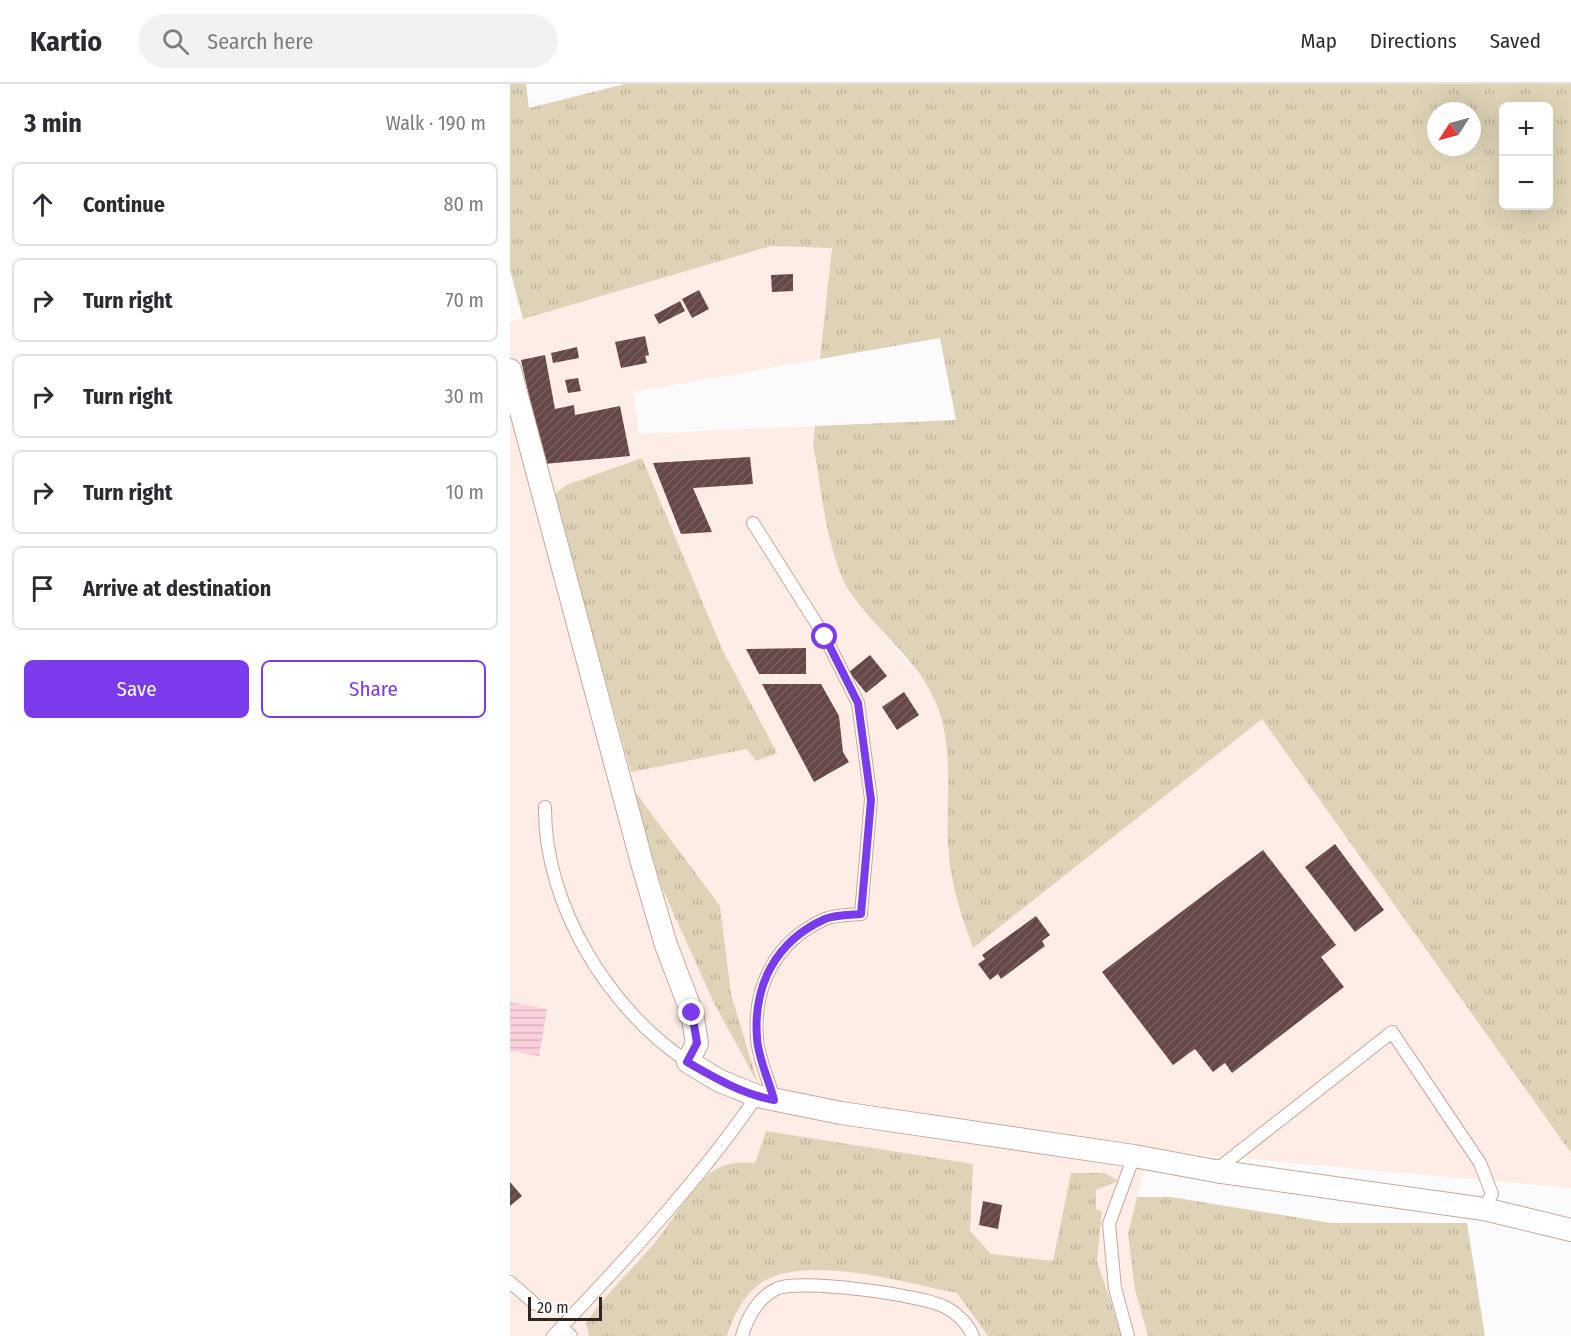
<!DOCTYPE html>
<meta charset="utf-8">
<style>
:root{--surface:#fff;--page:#f2f2f3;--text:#2b2b33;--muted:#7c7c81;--line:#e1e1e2;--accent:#7c3aed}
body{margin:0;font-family:"Fira Sans Condensed",sans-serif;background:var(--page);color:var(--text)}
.controls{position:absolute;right:18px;top:18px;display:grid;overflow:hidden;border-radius:9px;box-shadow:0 6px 24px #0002}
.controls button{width:54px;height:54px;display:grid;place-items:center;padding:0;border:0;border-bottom:2px solid var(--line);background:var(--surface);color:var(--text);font:30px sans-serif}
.compass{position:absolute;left:917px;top:18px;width:54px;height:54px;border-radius:50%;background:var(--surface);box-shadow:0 6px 24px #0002;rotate:234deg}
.scale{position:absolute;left:18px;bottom:15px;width:74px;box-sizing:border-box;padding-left:6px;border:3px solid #312520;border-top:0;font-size:16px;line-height:21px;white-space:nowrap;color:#312520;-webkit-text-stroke:4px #fff;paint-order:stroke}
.stop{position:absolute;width:18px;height:18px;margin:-14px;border:4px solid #7c3aed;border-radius:50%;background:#fff}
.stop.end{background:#7c3aed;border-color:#fff;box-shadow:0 2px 6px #0008}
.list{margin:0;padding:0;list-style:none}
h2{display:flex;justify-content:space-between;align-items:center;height:78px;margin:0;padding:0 24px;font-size:26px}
h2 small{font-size:20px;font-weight:400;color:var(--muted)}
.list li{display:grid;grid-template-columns:39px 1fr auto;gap:18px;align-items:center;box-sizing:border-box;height:84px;margin:0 12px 12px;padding:0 12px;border:2px solid var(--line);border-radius:9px}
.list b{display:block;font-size:22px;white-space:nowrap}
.list em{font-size:20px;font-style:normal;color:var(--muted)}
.actions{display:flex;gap:12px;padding:18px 24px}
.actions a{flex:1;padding:14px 0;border:2px solid var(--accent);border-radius:9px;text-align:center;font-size:21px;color:var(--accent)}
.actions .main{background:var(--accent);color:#fff}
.icon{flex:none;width:33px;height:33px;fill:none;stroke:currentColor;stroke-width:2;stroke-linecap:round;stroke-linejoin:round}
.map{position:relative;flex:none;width:1061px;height:1252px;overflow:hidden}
header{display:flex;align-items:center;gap:36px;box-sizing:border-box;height:84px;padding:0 30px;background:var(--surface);border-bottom:2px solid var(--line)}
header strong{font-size:28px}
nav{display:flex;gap:33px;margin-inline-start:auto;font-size:21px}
.search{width:420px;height:54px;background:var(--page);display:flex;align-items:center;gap:15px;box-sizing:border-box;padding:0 21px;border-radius:33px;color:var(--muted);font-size:22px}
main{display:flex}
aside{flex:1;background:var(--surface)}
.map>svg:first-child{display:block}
</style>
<header>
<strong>Kartio</strong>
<div class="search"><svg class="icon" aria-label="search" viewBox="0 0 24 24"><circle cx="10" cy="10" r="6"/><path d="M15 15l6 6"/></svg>Search here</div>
<nav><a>Map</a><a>Directions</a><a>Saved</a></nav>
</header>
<main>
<aside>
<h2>3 min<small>Walk · 190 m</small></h2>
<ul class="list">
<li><svg class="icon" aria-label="ahead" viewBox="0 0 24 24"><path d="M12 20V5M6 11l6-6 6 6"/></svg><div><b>Continue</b></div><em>80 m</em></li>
<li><svg class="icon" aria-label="right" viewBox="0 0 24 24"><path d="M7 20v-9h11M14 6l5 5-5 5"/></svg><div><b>Turn right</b></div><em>70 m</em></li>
<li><svg class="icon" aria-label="right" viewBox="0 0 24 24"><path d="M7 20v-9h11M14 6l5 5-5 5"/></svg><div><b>Turn right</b></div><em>30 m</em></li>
<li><svg class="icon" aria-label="right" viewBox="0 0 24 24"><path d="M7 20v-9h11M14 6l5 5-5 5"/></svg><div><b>Turn right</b></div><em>10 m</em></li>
<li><svg class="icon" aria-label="arrive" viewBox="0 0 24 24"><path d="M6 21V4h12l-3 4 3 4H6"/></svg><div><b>Arrive at destination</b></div></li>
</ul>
<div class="actions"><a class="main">Save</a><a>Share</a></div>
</aside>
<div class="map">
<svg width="1061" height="1252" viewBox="0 0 1061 1252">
<defs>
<pattern id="grass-tufts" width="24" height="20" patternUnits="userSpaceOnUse" patternTransform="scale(1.5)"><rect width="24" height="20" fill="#ded3b6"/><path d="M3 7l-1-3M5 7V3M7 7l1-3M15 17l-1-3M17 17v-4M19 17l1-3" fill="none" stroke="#bfb59c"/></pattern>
<pattern id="water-rules" width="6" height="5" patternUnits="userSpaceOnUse" patternTransform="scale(1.5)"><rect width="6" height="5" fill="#fad0dd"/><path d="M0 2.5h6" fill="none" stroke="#d7b2bd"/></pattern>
<pattern id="building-hatch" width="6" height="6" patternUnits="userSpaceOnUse" patternTransform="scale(1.5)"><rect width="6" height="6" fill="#644746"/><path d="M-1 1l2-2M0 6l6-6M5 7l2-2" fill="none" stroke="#775f5e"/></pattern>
</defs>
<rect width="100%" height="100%" fill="#fbfbfb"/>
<path fill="#fdede6" d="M261,162L323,164L310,275L123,308L129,350L305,342L303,361L323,473L342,513L422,606L431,633L438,671V766L463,863L752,635L1061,1069V1104L639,1066L618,1151L625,1206L638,1252H0V238Z"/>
<path fill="url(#grass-tufts)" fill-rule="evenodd" d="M0,0H16L19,24L115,0H1061V1069L752,635L463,864C451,832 440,797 438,762C436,719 443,672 430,630C416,583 373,553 344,514C317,479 312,405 303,361L305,342L446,336L430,254L310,275L322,164L261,162L13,235L0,186ZM1038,22V122H993V22ZM926,27H962V63H926Z
M132,374L213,567L267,669L246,677L237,665L121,688L44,411L56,401Z
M120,701L210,822L221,910L248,1000L203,917L153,806Z
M256,1047L463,1080L460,1147L481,1170L543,1177L561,1089H595L608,1097L586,1106V1125L592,1127L587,1177L612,1252H478L447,1209C395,1199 309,1173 260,1194C238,1203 223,1231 217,1252H79L76,1239C96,1209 123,1185 146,1157C160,1140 187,1096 205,1086C218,1078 230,1078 245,1079Z
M627,1113H661L821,1139H957L975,1252H638L625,1206L618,1151Z"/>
<path fill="url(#water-rules)" d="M0,918L37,925L29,972L0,967Z"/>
<path fill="url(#building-hatch)" d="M283,190V207L262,208L261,191Z
M189,206L199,225L182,234L172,215Z
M170,217L175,227L149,240L144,231Z
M135,252L139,271L135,272L137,279L111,284L105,258Z
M67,263L69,274L43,279L41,269Z
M35,271L45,325L64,321L65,331L110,322L120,372L34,380L11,276Z
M68,294L71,307L58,309L55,296Z
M240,373L243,400L183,404L202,448L171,450L143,379Z
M296,564V590H249L236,565Z
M360,571L377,592L356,609L339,588Z
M252,600H311L329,632L333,668L339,678L304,698Z
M394,608L409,631L387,646L372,623Z
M825,760L874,826L845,848L795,783Z
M753,766L826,861L811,873L834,903L722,989L715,979L703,988L685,965L663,981L592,888Z
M526,832L540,851L532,857L535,862L491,895L488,890L480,896L468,880L475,875L472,871Z
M0,1098L12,1112L0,1122Z
M473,1117L492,1121L488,1145L469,1141Z"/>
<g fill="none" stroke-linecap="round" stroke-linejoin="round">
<g stroke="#c6a79b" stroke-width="14">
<path id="service" d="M243,439L315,553L348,619L361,715L351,830C340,831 325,831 315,835C266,857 243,901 247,954C248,974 259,996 264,1016
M35,723C34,820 98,925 178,978
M705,1087L882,948L970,1079L982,1110L974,1125
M0,1198L25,1220
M52,1243L61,1252
M43,1252C115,1176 188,1098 247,1012
M232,1252C237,1234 248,1214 266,1205C288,1194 413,1211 435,1223C447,1229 458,1240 463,1252
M618,1252L605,1204L599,1140L624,1072"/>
</g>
<g stroke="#c6a79b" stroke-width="24">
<path id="minor" d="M0,286L132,779L156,861L182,929L187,959L178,978L210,997L247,1012L331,1029L624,1072L705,1087L974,1125L1061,1146"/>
</g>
<use href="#service" stroke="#fff" stroke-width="12"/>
<use href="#minor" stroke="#fff" stroke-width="22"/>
</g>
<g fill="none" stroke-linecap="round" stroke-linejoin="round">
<path stroke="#7c3aed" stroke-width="8" d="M182,929L187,959L177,978C205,994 232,1010 264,1016C259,996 248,974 247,954C243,901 266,857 315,835C325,831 340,831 351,830L361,716L348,619L315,553"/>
</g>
</svg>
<div class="controls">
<button>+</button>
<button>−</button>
</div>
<svg class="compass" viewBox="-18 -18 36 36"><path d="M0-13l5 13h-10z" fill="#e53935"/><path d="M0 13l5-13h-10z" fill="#7c7c81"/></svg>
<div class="scale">20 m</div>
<div class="stop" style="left:315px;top:553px"></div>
<div class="stop end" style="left:182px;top:929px"></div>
</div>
</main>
